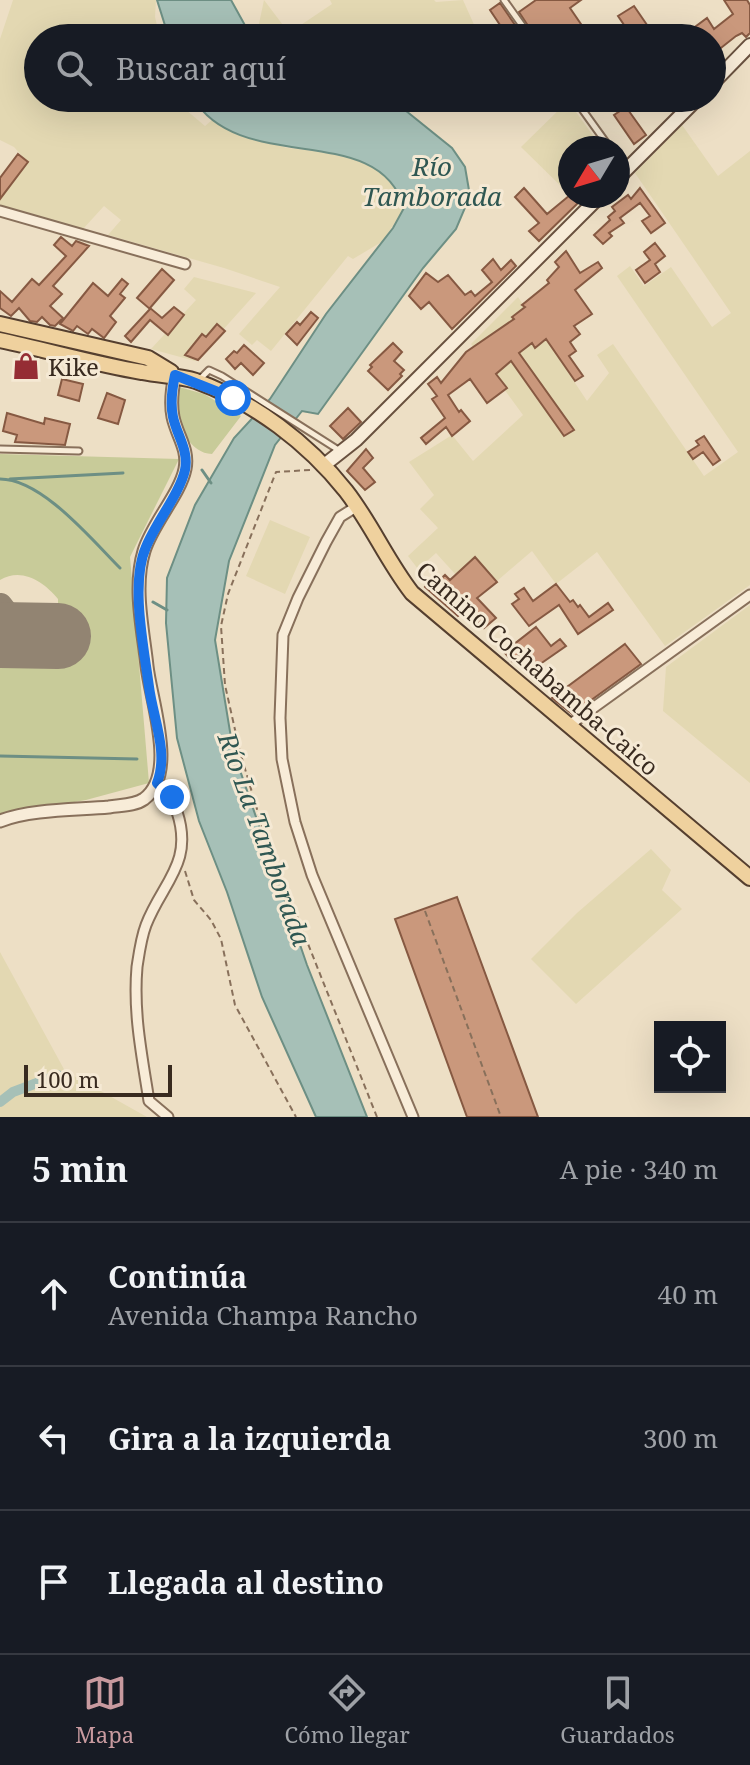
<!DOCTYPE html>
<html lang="es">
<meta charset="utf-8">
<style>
:root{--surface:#171b24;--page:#242831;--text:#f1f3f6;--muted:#9ea1a6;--line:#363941;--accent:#c89a9f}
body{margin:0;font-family:"Noto Serif",serif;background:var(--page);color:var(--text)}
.controls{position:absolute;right:24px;bottom:24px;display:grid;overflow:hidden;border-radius:0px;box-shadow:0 8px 32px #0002}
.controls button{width:72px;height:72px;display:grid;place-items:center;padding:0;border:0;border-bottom:2px solid var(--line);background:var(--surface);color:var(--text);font:40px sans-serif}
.compass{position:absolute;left:558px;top:136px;width:72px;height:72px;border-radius:50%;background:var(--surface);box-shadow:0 8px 32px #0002;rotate:232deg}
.scale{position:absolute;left:24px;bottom:20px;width:148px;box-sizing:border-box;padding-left:8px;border:4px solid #382a1f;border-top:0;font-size:22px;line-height:28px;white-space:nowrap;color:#382a1f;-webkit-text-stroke:6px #f5e9d4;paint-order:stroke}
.stop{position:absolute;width:24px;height:24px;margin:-18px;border:6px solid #1a73e8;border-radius:50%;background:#fff}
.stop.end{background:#1a73e8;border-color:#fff;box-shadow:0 2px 8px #0008}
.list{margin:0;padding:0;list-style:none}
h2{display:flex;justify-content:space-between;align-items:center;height:104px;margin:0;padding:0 32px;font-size:34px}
h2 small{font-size:26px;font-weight:400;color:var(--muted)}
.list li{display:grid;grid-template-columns:52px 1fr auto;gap:24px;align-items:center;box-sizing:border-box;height:144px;padding:0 32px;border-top:2px solid var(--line)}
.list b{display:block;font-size:30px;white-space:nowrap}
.list p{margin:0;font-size:26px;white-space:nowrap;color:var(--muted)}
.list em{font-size:26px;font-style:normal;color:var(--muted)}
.icon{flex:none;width:44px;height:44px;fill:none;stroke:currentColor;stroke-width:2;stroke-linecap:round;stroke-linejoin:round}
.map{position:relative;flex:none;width:750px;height:1117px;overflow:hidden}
.search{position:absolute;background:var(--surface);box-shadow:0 8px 32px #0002;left:24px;right:24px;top:24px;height:88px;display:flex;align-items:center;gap:20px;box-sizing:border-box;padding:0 28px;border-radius:44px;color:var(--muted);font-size:30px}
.sheet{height:536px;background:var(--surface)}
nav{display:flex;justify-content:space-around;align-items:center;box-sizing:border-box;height:112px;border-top:2px solid var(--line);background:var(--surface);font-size:22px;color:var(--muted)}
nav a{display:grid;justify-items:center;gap:4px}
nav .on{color:var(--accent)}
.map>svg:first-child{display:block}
</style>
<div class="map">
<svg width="750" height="1117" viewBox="0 0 750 1117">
<rect width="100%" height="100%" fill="#eddfc5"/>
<path fill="#e3d8b2" d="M13,0H156L155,17L160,38H38V98H180L186,110L205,126L212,120L229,131L287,148L323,152L367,163L392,181L400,193L404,208L383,241L353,259L348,256L271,351L257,340L252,345L239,334L280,287L224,268L108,235L121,220L104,206L83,229L0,207V190L25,159L14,147L0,140V39Z
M264,0L289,33L332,4L330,0H434L436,2L463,0L480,38H256Z
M568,101L602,148H570V195L521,147Z
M682,125L718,176L750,151V585L665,646L597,552L556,584L532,551L497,581L475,557L456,575L436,553L418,569L408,556L438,528L420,509L434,495L409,462L452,435L473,461L523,415L471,344L518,297L587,401L609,373L597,355L613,344L704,476L738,452L617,276L630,266L644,286L671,267L712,327L731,313L635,173Z
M194,277L256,293L195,361L151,349L196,300L184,289Z
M270,520L310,537L285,594L246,576Z
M750,605V783L663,711L666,667Z
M651,849L671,870L662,890L682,909L576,1004L531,959L577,913Z
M0,952L65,1071L147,1117H0Z"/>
<path fill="#c8cb99" d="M179,387L204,394L241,416L212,454C185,454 168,407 179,387Z
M0,454L179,459L130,557L149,783L86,800L0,815V668L58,667V599C44,582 22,567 0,580Z"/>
<path fill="#a6c0b7" stroke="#6d8f84" stroke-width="2" d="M157,0H231L252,38H169Z
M193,98H390L452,148L465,167L470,196L456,229L423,268L318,414L302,411L275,445L229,561L215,640L233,750L307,965L367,1117H316L262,997L227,892L199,821L177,738L166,623L167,578L195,505L234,438L270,399L326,314L393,228L404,208C379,119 241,177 193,98Z"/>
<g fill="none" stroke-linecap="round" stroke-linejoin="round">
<path stroke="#6d8f84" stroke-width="3" d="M202,470L211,483
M0,479C42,479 92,540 120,568
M10,479L123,473
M153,602L167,610
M0,756L137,759"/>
<path stroke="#a6c0b7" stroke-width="10" d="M0,1102L13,1092L58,1075"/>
<path stroke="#928472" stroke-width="26" d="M0,606L7,615"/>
<path stroke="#928472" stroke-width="66" d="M0,635L58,636"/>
</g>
<path fill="#ca987c" stroke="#865942" stroke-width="2" d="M536,0H581L570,8L585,30L579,34L581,38H536L519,12Z
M724,0H747L750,5V33L746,37L742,33L736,36L712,55V38H680L707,18L714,29L733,14Z
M500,3L524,38H481L500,25L490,10Z
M634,6L656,38H633L618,16Z
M626,107L646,135L634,144L614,115Z
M18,154L28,162L0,199V178Z
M524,188L547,214L570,195L578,203L539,241L529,231L539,223L515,197Z
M640,188L665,223L651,233L642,221L650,216L640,203L620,218L624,223L609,233L612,236L603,244L594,235L610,220L608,217L615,211L612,207L628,195L631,199Z
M61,237L72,246L76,241L89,246L53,286L62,294L50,306L63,318L55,326L50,325L42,317L37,322L30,321L19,308L11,316L0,308V291L12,302L32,279L39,285L66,256L54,245Z
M655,243L665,256L655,264L660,272L645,283L636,270L650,260L644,252Z
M566,251L580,273L598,262L602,268L575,290L592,314L574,326L580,334L570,342L576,351L569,356L583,376L575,381L546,339L535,348L532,343L519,353L574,430L564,436L511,361L496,374L507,388L487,403L470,379L448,395L459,412L461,410L470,421L452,436L446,427L426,444L421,438L445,418L432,399L437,396L428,384L437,377L441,383L466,352L514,319L512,317L525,307L522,305L549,283L547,280L559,267L555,262Z
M493,259L501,270L511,260L516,266L452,329L429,302L421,309L409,296L426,273L438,282L448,275L465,295L471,291L475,296L492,282L482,270Z
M162,269L174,280L150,308L162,318L174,307L184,315L168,335L150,320L131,342L125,336L150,309L137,298Z
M122,279L128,284L120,294L125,298L110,316L116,322L104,338L92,329L88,334L77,326L73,331L60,324L93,283L108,296Z
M311,312L318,318L297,345L286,334L297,322L300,325Z
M217,324L225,331L198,360L185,355L202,334L206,337Z
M393,343L402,352L394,361L404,370L400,374L402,376L388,390L368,371L372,367L370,365Z
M244,345L264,363L253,375L241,363L235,369L226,359L234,351L237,353Z
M62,379L83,384L79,401L58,395Z
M107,393L125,400L118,424L98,418Z
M348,408L361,422L343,439L330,426Z
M7,413L44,424L45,418L70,424L65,445L15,442L17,435L3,431Z
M704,436L720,460L713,465L703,452L693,459L688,452L699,445L696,441Z
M366,449L373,458L363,468L375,482L365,490L347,471Z
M475,557L497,582L477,598L496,618L484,628L467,609L458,616L425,587L430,581L434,585L445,575L450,580Z
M556,584L570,602L573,600L578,607L580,605L589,617L608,603L613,610L578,634L559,605L529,626L512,604L519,599L515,594L524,588L533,601Z
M536,627L551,646L560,639L566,646L533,669L519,654L512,661L504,652Z
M625,644L641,664L572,714L552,698Z
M457,897L538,1117H467L395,919Z"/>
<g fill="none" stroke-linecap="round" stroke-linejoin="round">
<g stroke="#88705b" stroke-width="9">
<path id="service" d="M504,0L531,38
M574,98L610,148
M618,160L625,170
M198,381L209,370L222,376L340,451
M0,449L79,451"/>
</g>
<g stroke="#88705b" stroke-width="13">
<path id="minor" d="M0,211L185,264
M356,507L340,517L326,542L298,598L283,635L280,718L282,759L295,822L312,875L413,1117
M568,726L750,595
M157,783C169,791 173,799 177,812C194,863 162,883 146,925C141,938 139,954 137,967C133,1013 142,1056 149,1101L168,1117"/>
</g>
<g stroke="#88705b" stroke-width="15">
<path id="tertiary" d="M0,821C31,809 76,810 109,807C120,805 134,806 144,799C178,774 151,702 147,666C143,629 133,587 144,551C152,524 180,494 185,469C189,449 177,436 173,417C170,402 172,389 175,375"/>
</g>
<g stroke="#69513f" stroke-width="16">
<path id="secondary" d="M712,84L750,45
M618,178L698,98
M323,466L356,440L600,196"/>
</g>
<g stroke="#553f2f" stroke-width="18">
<path id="primary" d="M0,324L148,358L171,372
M0,340C47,350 94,364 142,372C161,376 178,375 196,381C254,402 308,443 346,491C371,523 387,561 412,593L750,878"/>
</g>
<path stroke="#88705b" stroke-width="2" stroke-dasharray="6 4" stroke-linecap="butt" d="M310,470L276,472L228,594L221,626L225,685L240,752L265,836L377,1117
M185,871L194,900L211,920L221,939L235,1005L296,1117
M425,911L501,1117"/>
<use href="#service" stroke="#f8ecd8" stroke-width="5"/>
<use href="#minor" stroke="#f8ecd8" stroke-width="9"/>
<use href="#tertiary" stroke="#f8ecd8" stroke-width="11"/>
<use href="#secondary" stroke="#f8ecd8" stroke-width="12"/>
<use href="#primary" stroke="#efd19e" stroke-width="14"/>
</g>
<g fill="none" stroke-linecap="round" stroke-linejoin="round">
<path stroke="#1a73e8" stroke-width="10" d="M172,797L157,783C169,753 153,718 149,687C144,648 130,583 146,547C155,524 180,493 185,470C189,450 177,436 173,417C170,403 172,389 175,375L233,398"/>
</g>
<defs>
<g id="shop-bare" transform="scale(2.16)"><path d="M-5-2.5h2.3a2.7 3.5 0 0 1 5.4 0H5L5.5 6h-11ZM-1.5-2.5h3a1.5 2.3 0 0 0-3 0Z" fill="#952d34" stroke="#f5e9d4" stroke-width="2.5" paint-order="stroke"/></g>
</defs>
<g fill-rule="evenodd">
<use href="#shop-bare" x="26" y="366"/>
</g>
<g text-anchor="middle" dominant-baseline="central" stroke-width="6" stroke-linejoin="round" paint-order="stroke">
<g font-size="24" fill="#382a1f" stroke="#f5e9d4" text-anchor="start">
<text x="48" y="366">Kike</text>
</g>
<g font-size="24" fill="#382a1f" stroke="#f5e9d4">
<text transform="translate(538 668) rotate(41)">Camino Cochabamba-Caico</text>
</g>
<g font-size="26" font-style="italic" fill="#2f5752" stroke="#f5e9d4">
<text x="432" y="166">Río<tspan x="432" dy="30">Tamborada</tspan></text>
<text transform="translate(265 839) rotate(70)">Río La Tamborada</text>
</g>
</g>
</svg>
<div class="controls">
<button><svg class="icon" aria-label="locate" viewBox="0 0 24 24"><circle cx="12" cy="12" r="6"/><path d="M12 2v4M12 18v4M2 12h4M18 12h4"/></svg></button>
</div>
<svg class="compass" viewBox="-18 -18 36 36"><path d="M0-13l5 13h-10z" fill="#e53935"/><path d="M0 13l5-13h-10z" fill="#9ea1a6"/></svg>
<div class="scale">100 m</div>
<div class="stop" style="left:233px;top:398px"></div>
<div class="stop end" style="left:172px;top:797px"></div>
<div class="search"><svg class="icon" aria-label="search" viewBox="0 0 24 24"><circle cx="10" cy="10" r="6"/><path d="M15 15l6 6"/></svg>Buscar aquí</div>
</div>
<section class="sheet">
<h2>5 min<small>A pie · 340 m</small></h2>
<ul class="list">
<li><svg class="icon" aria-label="ahead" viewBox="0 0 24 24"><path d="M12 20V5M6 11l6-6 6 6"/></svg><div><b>Continúa</b><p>Avenida Champa Rancho</p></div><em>40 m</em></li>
<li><svg class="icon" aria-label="left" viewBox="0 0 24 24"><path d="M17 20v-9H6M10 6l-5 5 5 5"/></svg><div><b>Gira a la izquierda</b></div><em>300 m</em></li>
<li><svg class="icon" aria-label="arrive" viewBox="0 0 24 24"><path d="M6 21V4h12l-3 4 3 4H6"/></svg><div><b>Llegada al destino</b></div></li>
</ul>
</section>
<nav>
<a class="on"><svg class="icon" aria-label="map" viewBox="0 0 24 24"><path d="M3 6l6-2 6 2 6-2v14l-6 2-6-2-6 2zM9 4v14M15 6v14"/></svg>Mapa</a>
<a><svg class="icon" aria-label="directions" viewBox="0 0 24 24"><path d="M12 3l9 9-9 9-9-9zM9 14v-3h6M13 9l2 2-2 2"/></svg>Cómo llegar</a>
<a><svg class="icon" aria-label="saved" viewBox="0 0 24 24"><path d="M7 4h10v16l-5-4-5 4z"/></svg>Guardados</a>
</nav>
